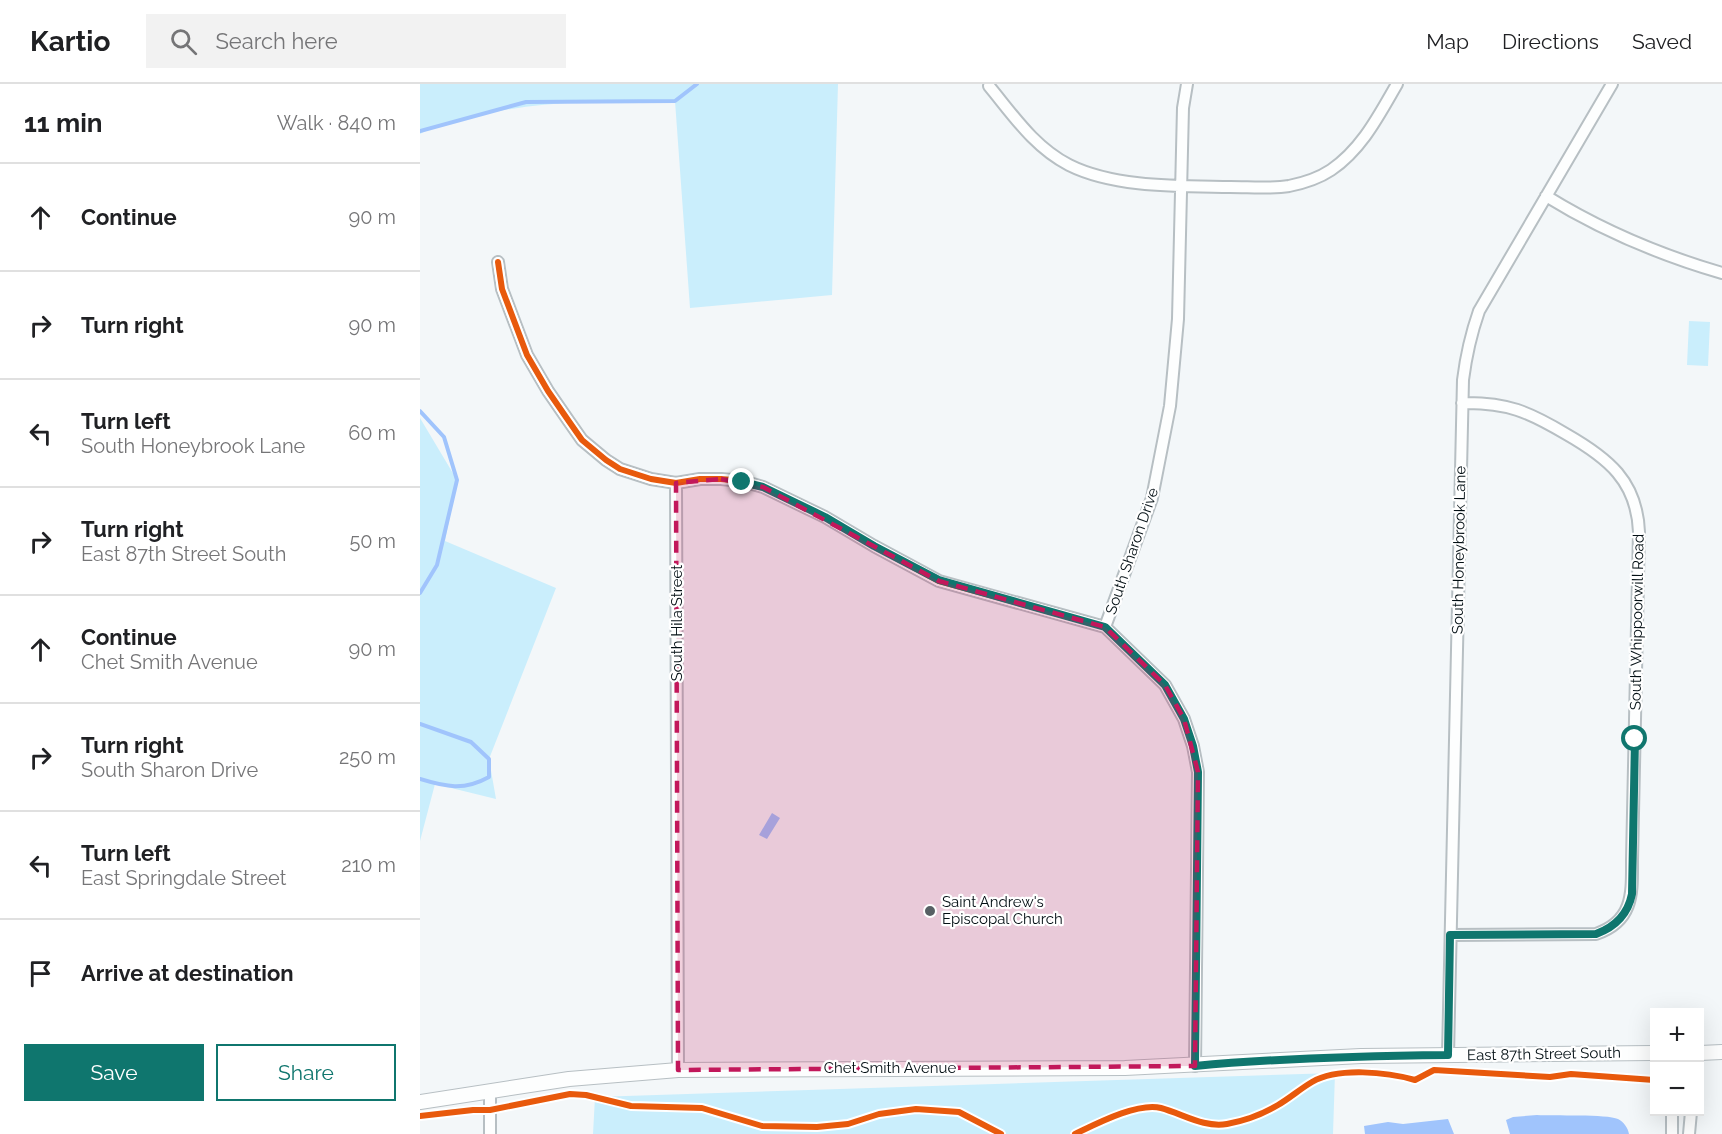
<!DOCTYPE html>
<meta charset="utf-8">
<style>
:root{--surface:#fff;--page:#f2f2f2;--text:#202124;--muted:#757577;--line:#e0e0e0;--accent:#0f766e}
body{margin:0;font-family:Raleway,sans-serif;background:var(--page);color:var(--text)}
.controls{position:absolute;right:18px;bottom:18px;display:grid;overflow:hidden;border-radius:0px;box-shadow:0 6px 24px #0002}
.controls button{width:54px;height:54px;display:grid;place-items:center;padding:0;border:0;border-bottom:2px solid var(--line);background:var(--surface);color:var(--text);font:30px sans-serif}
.stop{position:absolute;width:18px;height:18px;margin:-14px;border:4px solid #0f766e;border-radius:50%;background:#fff}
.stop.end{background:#0f766e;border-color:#fff;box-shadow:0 2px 6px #0008}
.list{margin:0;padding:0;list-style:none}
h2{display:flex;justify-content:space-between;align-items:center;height:78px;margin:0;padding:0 24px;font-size:26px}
h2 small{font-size:20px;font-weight:400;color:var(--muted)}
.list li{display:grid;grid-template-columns:39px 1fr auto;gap:18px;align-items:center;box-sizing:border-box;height:108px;padding:0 24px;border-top:2px solid var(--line)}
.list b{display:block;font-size:22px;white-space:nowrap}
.list p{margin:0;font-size:20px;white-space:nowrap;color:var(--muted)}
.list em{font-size:20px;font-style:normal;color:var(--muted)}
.actions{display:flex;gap:12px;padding:18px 24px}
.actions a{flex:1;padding:14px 0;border:2px solid var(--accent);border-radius:0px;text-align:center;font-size:21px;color:var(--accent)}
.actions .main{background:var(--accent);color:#fff}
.icon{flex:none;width:33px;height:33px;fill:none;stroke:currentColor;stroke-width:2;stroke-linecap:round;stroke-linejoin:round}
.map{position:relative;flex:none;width:1302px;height:1050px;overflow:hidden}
header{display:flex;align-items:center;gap:36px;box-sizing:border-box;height:84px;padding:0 30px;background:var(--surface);border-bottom:2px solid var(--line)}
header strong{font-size:28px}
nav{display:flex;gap:33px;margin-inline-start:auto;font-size:21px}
.search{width:420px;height:54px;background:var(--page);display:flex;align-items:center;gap:15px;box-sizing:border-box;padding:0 21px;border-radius:0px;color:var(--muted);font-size:22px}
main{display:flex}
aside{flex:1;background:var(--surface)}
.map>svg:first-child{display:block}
</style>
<header>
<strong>Kartio</strong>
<div class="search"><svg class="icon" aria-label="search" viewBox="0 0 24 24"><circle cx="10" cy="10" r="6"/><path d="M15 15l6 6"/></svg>Search here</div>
<nav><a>Map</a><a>Directions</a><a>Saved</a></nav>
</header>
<main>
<aside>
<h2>11 min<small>Walk · 840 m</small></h2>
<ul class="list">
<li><svg class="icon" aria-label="ahead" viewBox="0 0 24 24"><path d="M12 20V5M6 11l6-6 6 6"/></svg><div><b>Continue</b></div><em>90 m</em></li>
<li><svg class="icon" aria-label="right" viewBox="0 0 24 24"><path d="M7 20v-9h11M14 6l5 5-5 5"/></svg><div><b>Turn right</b></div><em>90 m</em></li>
<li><svg class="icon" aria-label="left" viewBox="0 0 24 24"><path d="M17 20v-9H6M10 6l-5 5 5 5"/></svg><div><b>Turn left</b><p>South Honeybrook Lane</p></div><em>60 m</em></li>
<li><svg class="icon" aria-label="right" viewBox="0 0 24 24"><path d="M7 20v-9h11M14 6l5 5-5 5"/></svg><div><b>Turn right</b><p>East 87th Street South</p></div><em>50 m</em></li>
<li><svg class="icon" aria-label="ahead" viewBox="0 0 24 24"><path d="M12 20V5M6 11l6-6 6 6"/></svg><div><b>Continue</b><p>Chet Smith Avenue</p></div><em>90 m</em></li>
<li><svg class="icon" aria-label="right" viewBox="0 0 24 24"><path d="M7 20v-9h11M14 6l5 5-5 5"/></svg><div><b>Turn right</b><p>South Sharon Drive</p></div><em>250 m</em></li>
<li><svg class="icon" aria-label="left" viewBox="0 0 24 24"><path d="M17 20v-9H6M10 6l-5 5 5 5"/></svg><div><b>Turn left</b><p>East Springdale Street</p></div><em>210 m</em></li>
<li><svg class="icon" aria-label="arrive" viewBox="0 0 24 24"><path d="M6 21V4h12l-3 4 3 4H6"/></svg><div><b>Arrive at destination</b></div></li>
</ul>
<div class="actions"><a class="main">Save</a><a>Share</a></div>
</aside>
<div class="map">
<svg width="1302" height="1050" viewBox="0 0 1302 1050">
<rect width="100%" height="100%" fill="#f3f7f9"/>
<path fill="#caeefc" d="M0,0H418L412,211L270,224L255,17C185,17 115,16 48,34C31,38 15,41 0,50Z
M1269,237L1290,238L1288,282L1267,281Z
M0,334L37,396L25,457L136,504L69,675L76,715L15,700L0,757Z
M915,989L913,1050H173L175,1013Z"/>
<path fill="#a0c4fc" d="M352,729L360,734L347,755L339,751Z
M1117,1031C1133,1032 1187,1030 1198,1035C1204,1038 1208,1044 1209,1050H1090L1086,1036L1093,1033Z
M1028,1035L1034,1050H945L944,1042L968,1038L983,1040Z"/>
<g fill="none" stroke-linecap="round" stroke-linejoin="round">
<path stroke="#a0c4fc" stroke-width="4" d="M0,47L106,18L255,17L277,0
M0,327L24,353L37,396L17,481L0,509
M0,640L51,658L69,675V693C44,707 26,703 0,695"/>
<g stroke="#b7bfc3" stroke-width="14">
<path id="minor" d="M569,2C593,31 614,63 649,81C695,104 760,102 810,103C830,103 850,105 869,102C884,99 899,94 911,86C942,65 959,31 977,0
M1126,112C1181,146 1240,171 1302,189
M78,178L82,205L107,271L128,307L148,336L162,356L186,376L200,385L231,395L256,399L280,395H301L322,397L343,403L405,433L454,462L519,497L685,543L745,601L764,635L773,662L778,688L775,982
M256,399L258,986
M685,543L732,414L750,322L758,235L763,24L767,0
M1031,851L1176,850C1214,837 1212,809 1212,776L1219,448C1217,397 1188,374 1146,350C1109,328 1087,318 1042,319
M1028,971L1043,296C1046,272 1051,250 1059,227L1192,0
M70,1007V1050
M1252,1028V1050
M1269,1050L1271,1028"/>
</g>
<g stroke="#b7bfc3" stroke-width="16">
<path id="tertiary" d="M1280,969L1302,968
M0,1018L149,995L258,986L705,984L941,972L1234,969"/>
</g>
<use href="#minor" stroke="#fdfefe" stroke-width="10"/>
<use href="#tertiary" stroke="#fdfefe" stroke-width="14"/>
<g stroke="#fff" stroke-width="10">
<path id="cycleway" d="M78,178L82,205L107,271L128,307L148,336L162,356L186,376L200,385L231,395L256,399L280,395H301L322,397L343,403L405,433L454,462L519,497L685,543L745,601L764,635L773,662L778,688L775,982
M0,1032L53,1026H70L150,1010L166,1011L211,1022L282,1024L342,1042L397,1043L428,1040L459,1030L496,1025L539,1028L581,1050
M655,1050C676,1040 718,1018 741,1024C763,1030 784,1044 807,1040C824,1037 843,1030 858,1021C870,1014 880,1005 892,998C918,983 967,988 995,996L1014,986L1130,993L1151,990L1234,996"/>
</g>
<use href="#cycleway" stroke="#e8590c" stroke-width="6"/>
</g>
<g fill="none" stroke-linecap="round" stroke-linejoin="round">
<path stroke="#0f766e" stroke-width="8" d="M322,398L343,403L405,433L454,462L519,496L685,543L745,601L764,635L773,662L778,688L775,982C859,974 943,972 1028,971L1030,851L1176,850C1195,843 1208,830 1212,810L1215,655"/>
</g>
<path fill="#c2185b" fill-opacity="0.2" stroke="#c2185b" stroke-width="4.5" stroke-dasharray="12 8" stroke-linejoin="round" d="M301,395L343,403L519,497L685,543L745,601L764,635L778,688L775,982L258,986L256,399Z"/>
<circle fill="#576064" stroke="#fff" stroke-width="2" cx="510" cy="827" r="6"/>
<g text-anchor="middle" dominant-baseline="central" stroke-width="4.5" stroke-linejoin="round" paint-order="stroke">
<g font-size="15" fill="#030f14" stroke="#fff">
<text transform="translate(1039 466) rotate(-89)">South Honeybrook Lane</text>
<text transform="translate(712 467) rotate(-71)">South Sharon Drive</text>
<text transform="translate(1217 538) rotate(-89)">South Whippoorwill Road</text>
<text transform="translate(257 539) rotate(-90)">South Hila Street</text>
<text transform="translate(1124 970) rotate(-1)">East 87th Street South</text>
<text x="470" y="984">Chet Smith Avenue</text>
</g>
<g font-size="15" fill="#030f14" stroke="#fff" text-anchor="start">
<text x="522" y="818">Saint Andrew's<tspan x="522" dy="17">Episcopal Church</tspan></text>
</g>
</g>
</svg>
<div class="controls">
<button>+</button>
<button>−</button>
</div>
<div class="stop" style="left:1215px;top:655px"></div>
<div class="stop end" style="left:322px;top:398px"></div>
</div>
</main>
